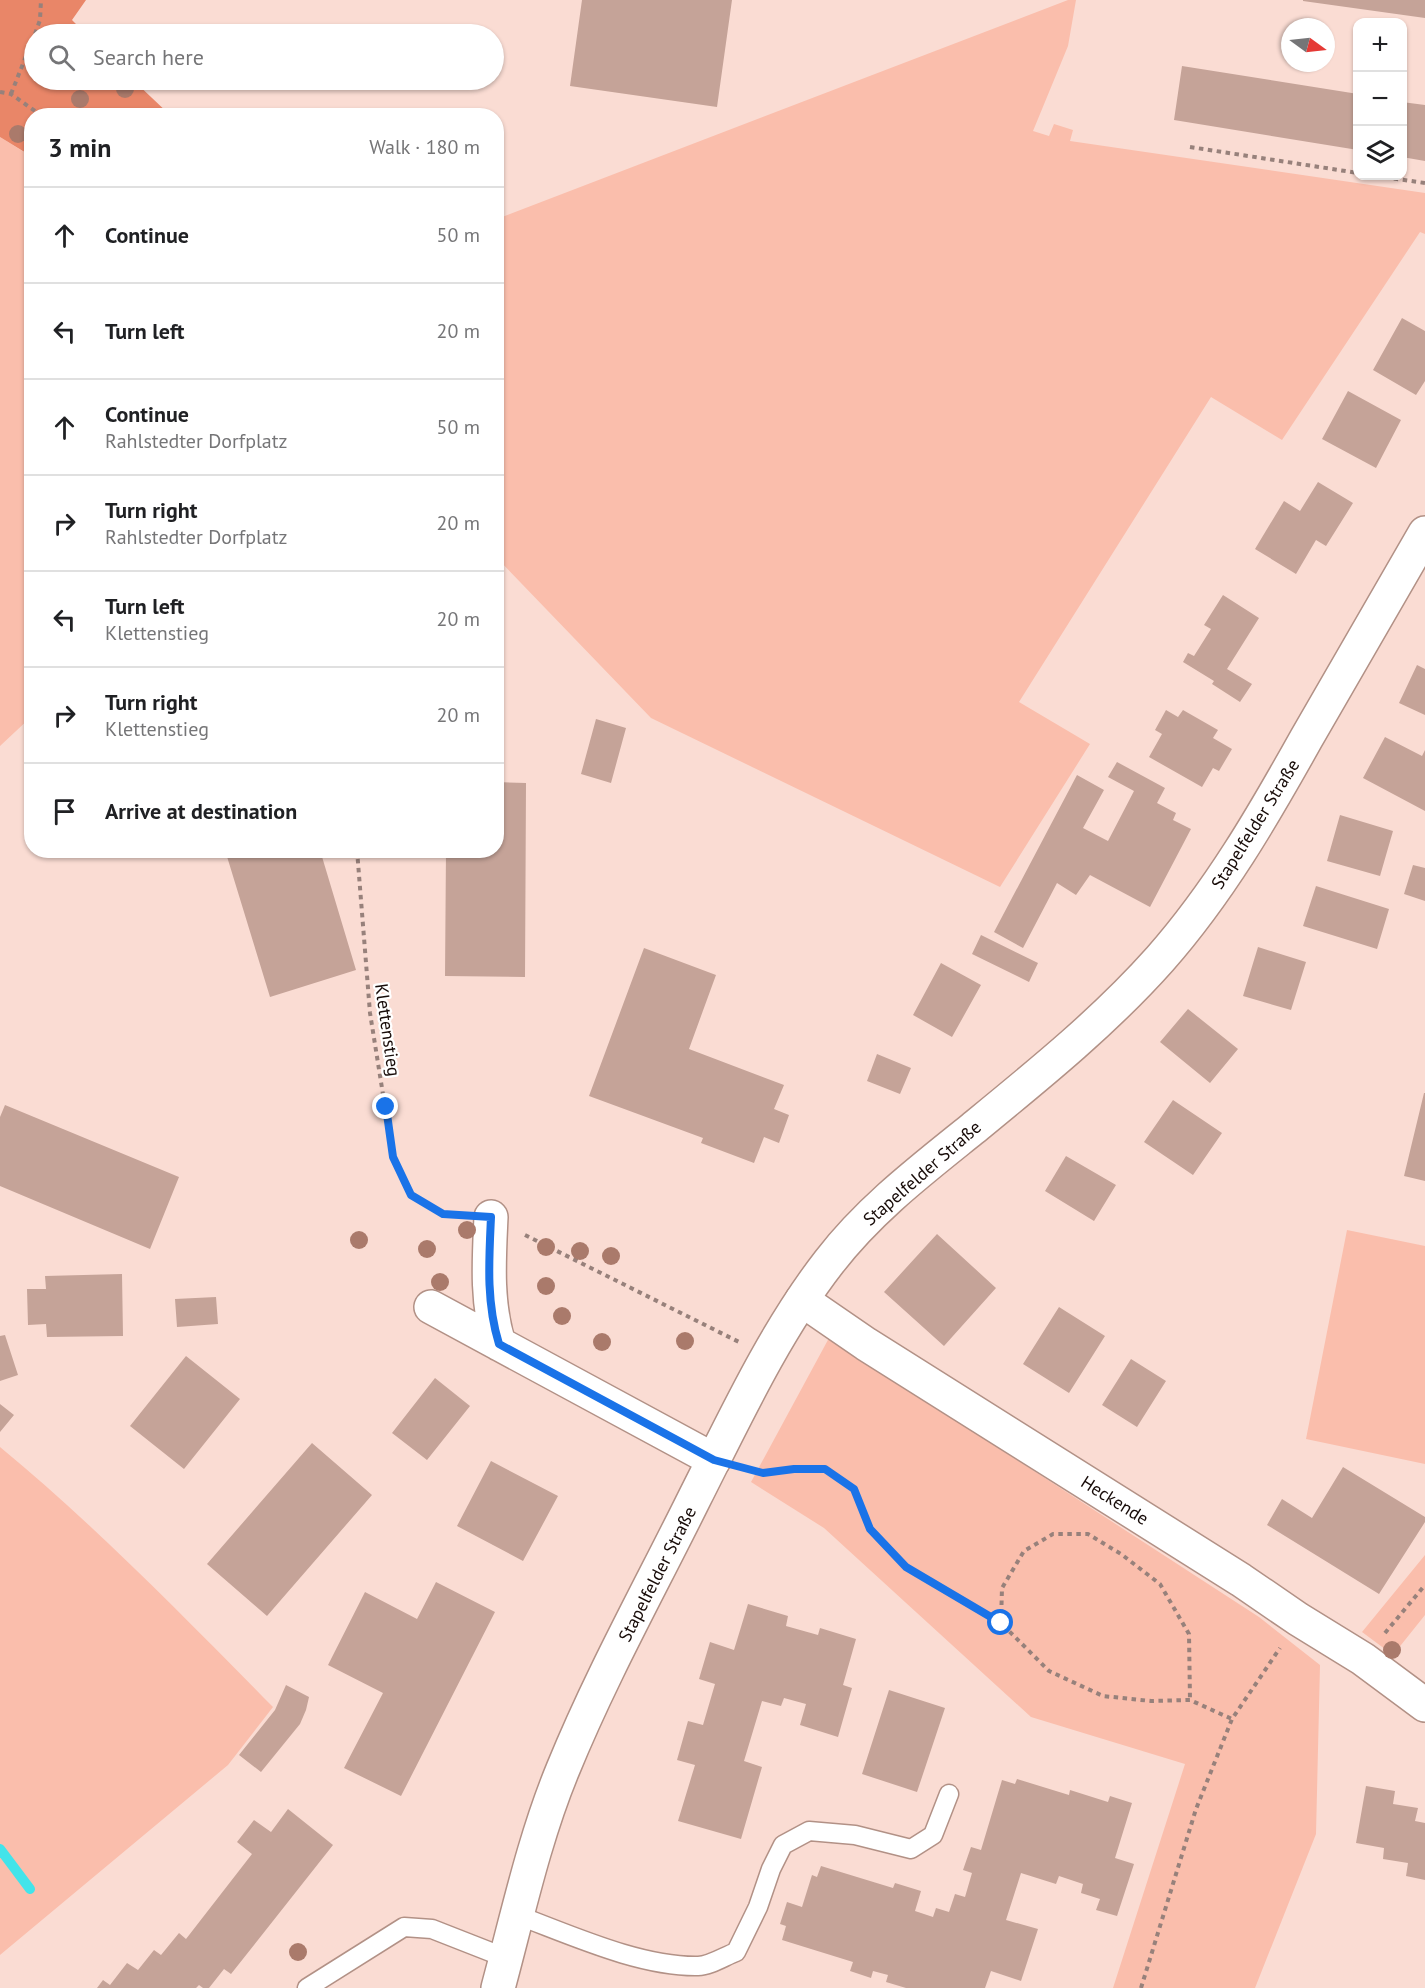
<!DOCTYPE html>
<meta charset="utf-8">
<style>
:root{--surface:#fff;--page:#f2f2f2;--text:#202124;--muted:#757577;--line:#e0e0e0}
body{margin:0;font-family:"PT Sans",sans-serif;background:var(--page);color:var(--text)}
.controls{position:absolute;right:18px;top:18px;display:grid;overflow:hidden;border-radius:12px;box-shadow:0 2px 4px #0004}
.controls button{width:54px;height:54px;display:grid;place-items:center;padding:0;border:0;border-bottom:2px solid var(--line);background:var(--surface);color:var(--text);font:30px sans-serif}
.compass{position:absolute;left:1281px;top:18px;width:54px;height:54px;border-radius:50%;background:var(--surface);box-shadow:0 2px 4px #0004;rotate:105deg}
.stop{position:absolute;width:18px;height:18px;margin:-14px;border:4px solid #1a73e8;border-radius:50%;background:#fff}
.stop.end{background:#1a73e8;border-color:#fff;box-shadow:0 2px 6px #0008}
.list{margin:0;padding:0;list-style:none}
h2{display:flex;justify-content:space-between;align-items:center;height:78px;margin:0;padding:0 24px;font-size:26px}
h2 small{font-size:20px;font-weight:400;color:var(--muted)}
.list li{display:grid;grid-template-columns:39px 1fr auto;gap:18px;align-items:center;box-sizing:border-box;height:96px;padding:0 24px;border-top:2px solid var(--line)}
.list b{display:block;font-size:22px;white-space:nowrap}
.list p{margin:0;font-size:20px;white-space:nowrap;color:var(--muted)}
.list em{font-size:20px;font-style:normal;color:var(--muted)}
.icon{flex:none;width:33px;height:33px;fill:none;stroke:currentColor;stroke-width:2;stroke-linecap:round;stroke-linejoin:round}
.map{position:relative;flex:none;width:1425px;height:1988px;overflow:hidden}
.search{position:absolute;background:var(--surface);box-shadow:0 2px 4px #0004;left:24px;top:24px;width:480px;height:66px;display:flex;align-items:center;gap:15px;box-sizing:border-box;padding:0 21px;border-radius:33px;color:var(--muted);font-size:22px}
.panel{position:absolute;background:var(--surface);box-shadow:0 2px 4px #0004;left:24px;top:108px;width:480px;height:750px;border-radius:24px}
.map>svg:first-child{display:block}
</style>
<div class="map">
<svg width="1425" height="1988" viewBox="0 0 1425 1988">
<rect width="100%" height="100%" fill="#fadcd3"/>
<path fill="#fabeac" d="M1068,0H1076L1068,46L1033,131L1049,136L1054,124L1073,130L1070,141L1425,193V234L1420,232L1282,440L1211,397L1019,702L1090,744L1000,887L651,718L497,558V219Z
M0,137L32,157L31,717L0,746Z
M1347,1230L1425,1246V1464L1306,1439Z
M829,1338L1259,1617L1320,1665L1316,1834L1255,1988H1113L1185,1764L1031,1717L824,1528L751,1482Z
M0,1447C97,1527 185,1618 273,1707L228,1765L0,1955Z
M1425,1555V1615L1393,1655L1362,1632Z"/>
<path fill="#e98668" d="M0,0H86L72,20L86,34H34V80H133L170,115L32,116L31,156L0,137Z"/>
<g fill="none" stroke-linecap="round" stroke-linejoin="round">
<path stroke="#42e4ea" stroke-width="10" d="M0,1849L30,1889"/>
</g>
<path fill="#c5a398" d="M582,0H732L717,107L570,86Z
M1303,0H1425V18L1303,1Z
M1182,66L1358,94V150L1174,120Z
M1402,102L1425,105V161L1402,157Z
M1402,318L1425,331V381L1416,395L1373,370Z
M1348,391L1401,420L1376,468L1322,439Z
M1318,482L1353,503L1326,546L1316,540L1296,574L1255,549L1284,501L1300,511Z
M1223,595L1259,618L1227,669L1252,684L1240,702L1212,684L1214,681L1183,662L1188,653L1194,656L1211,629L1204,625Z
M1417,665L1425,669V715L1399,703Z
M1166,710L1178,717L1183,710L1218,730L1213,738L1232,749L1219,771L1213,768L1202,787L1149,757L1162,734L1155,730Z
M596,719L626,728L611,783L581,774Z
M1385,737L1422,756L1425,750V811L1363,778Z
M1117,762L1165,788L1157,803L1176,813L1173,820L1191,829L1150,907L1090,875L1076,895L1057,883L1023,948L994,932L1077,775L1104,790L1083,828L1108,841L1134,791L1108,777Z
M496,782L526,783L525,977L445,976L446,850H496Z
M1340,815L1393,831L1380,876L1327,861Z
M225,850H320L356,970L270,997Z
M1413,865L1425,868V901L1404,894Z
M1316,886L1389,909L1377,949L1303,926Z
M981,935L1038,963L1029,982L972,954Z
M1258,947L1306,962L1291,1010L1243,996Z
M644,948L716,975L689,1049L784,1085L774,1109L789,1115L779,1143L764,1137L754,1163L701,1143L703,1138L589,1096Z
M941,963L981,985L952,1037L913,1015Z
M1188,1009L1238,1049L1210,1083L1160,1042Z
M877,1054L911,1068L900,1094L867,1081Z
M1424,1093H1425V1181L1404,1176Z
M1173,1100L1222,1133L1193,1175L1144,1142Z
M5,1105L179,1177L150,1249L0,1186V1117Z
M1066,1156L1116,1185L1094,1221L1045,1191Z
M937,1234L996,1288L944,1346L884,1292Z
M122,1274L123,1336L47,1337L46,1324L28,1325L27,1289H46L45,1276Z
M216,1297L218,1324L177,1327L175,1299Z
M1059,1307L1105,1336L1069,1393L1023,1364Z
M5,1335L18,1375L0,1381V1336Z
M186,1356L240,1399L184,1469L130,1426Z
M1131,1359L1166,1381L1137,1427L1102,1405Z
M435,1378L470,1406L427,1460L392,1433Z
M0,1404L14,1415L0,1432Z
M312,1443L372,1495L267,1616L207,1564Z
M491,1461L558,1496L523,1561L457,1526Z
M1343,1467L1425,1517V1522L1379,1594L1267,1525L1282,1499L1312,1518Z
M436,1582L495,1612L401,1796L344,1768L383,1693L328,1665L365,1592L417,1619Z
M748,1604L788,1616L786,1626L818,1635L820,1628L856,1639L843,1685L852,1688L838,1737L800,1725L806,1704L784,1698L781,1706L762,1701L744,1761L762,1767L741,1839L678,1821L695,1765L677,1760L688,1721L703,1725L715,1684L699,1679L710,1642L734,1650Z
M286,1685L309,1697L306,1710L300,1724L261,1772L239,1755L275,1710Z
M889,1690L945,1708L917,1792L862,1774Z
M1017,1779L1069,1795L1070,1790L1108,1802L1110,1796L1132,1803L1115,1858L1134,1864L1117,1916L1096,1910L1100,1899L1081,1893L1083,1884L1059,1876L1056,1884L1021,1873L1006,1920L1038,1929L1021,1981L991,1971L985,1988H906L886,1982L888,1975L873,1971L871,1978L850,1971L853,1962L782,1940L786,1926L780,1924L787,1902L802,1907L812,1875L817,1877L821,1866L893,1888L895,1883L921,1891L915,1911L933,1917L936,1908L949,1912L955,1894L965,1897L972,1873L963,1870L971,1847L981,1850L1002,1780L1015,1784Z
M1366,1786L1395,1791L1393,1804L1418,1808L1415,1821L1425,1823V1880L1406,1876L1408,1863L1383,1859L1384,1848L1356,1843Z
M288,1809L333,1845L231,1974L224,1969L209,1988H203L199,1985L196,1988H97L103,1980L110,1985L127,1963L138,1970L154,1950L161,1955L179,1933L186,1939L252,1854L237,1842L254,1820L271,1832Z"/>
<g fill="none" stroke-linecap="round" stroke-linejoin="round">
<g stroke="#b29186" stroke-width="21">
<path id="service" d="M517,1915C571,1935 640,1967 698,1966C710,1966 725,1956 736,1952L758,1907L771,1869L783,1845L809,1831L855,1835L911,1849L933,1835L949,1794
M307,1988L404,1927L432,1929L506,1958"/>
</g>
<g stroke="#b29186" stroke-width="36">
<path id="minor" d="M491,1217C489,1260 486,1302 499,1344
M802,1300L866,1344L1241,1580L1298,1619L1363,1659L1425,1705
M431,1307L714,1460"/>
</g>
<g stroke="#b29186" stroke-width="36">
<path id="tertiary" d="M498,1988C518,1914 534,1839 563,1769C601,1676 650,1588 694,1499C735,1418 774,1333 829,1262C869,1210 920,1171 971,1130C1037,1076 1104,1022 1160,959C1219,892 1263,816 1306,739C1346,670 1385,601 1425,533"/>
</g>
<path stroke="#97817b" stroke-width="4" stroke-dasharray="4.5 4.5" stroke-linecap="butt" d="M35,34L40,20L41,0
M0,92L11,94L42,116
M11,94L34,36
M1190,147L1358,173
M1376,176L1425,183
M357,850L370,1013L393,1157L411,1195L443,1214L456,1215
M525,1235L739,1342
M746,1468L763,1473L794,1469H825L854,1489L870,1529L906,1567L1001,1623L1049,1671L1103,1696L1151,1701L1190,1700L1232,1719
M1001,1623L1002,1588L1024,1551L1053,1534H1088L1121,1554L1160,1584L1189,1634L1190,1700
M1385,1633L1425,1585
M1141,1988L1196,1809L1232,1719L1280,1648"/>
<use href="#service" stroke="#fff" stroke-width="18"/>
<use href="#minor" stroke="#fff" stroke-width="33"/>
<use href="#tertiary" stroke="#fff" stroke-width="33"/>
</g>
<g fill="#aa7a6b">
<circle cx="125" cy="89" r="9"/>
<circle cx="80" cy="99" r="9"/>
<circle cx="18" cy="134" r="9"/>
<circle cx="467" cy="1230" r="9"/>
<circle cx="359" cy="1240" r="9"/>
<circle cx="546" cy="1247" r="9"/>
<circle cx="427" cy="1249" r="9"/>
<circle cx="580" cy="1251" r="9"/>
<circle cx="611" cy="1256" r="9"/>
<circle cx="440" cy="1282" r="9"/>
<circle cx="546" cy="1286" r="9"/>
<circle cx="562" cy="1316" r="9"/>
<circle cx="685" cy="1341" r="9"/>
<circle cx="602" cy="1342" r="9"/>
<circle cx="1392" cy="1650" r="9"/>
<circle cx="298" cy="1952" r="9"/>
</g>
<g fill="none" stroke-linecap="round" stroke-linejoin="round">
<path stroke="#1a73e8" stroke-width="8" d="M386,1107L393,1157L411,1195L443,1214L491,1217C489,1260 486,1302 499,1344L714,1460L763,1473L794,1469H825L854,1489L870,1529L906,1567L1001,1623"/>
</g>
<g text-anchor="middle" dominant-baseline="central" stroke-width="4.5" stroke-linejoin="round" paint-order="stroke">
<g font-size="18" fill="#170b08" stroke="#fff">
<text transform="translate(1255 824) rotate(-58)">Stapelfelder Straße</text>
<text transform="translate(388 1030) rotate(82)">Klettenstieg</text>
<text transform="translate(922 1173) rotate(-41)">Stapelfelder Straße</text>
<text transform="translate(1115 1500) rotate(32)">Heckende</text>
<text transform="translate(657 1574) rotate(-63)">Stapelfelder Straße</text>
</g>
</g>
</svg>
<div class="controls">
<button>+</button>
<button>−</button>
<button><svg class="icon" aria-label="layers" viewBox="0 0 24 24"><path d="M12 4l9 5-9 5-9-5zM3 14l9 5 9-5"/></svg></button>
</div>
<svg class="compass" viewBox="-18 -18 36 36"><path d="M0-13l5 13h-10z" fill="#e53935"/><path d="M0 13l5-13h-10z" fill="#757577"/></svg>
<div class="stop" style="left:1001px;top:1623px"></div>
<div class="stop end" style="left:386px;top:1107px"></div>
<div class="search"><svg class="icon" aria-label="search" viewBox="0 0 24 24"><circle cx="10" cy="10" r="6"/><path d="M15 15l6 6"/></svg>Search here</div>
<section class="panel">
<h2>3 min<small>Walk · 180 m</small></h2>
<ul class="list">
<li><svg class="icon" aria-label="ahead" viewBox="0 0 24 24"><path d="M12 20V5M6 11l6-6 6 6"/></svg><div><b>Continue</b></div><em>50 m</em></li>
<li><svg class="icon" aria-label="left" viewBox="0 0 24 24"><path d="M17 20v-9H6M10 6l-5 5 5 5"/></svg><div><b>Turn left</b></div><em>20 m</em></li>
<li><svg class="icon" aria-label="ahead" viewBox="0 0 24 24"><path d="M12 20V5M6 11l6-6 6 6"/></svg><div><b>Continue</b><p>Rahlstedter Dorfplatz</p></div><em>50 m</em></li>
<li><svg class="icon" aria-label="right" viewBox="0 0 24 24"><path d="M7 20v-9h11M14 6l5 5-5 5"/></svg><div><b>Turn right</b><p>Rahlstedter Dorfplatz</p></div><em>20 m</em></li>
<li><svg class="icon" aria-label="left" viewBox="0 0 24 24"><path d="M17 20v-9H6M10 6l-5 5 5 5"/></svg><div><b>Turn left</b><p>Klettenstieg</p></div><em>20 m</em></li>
<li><svg class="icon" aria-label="right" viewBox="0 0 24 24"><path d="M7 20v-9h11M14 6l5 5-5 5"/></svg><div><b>Turn right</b><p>Klettenstieg</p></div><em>20 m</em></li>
<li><svg class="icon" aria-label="arrive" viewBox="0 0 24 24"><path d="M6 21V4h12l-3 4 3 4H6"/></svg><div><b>Arrive at destination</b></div></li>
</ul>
</section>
</div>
